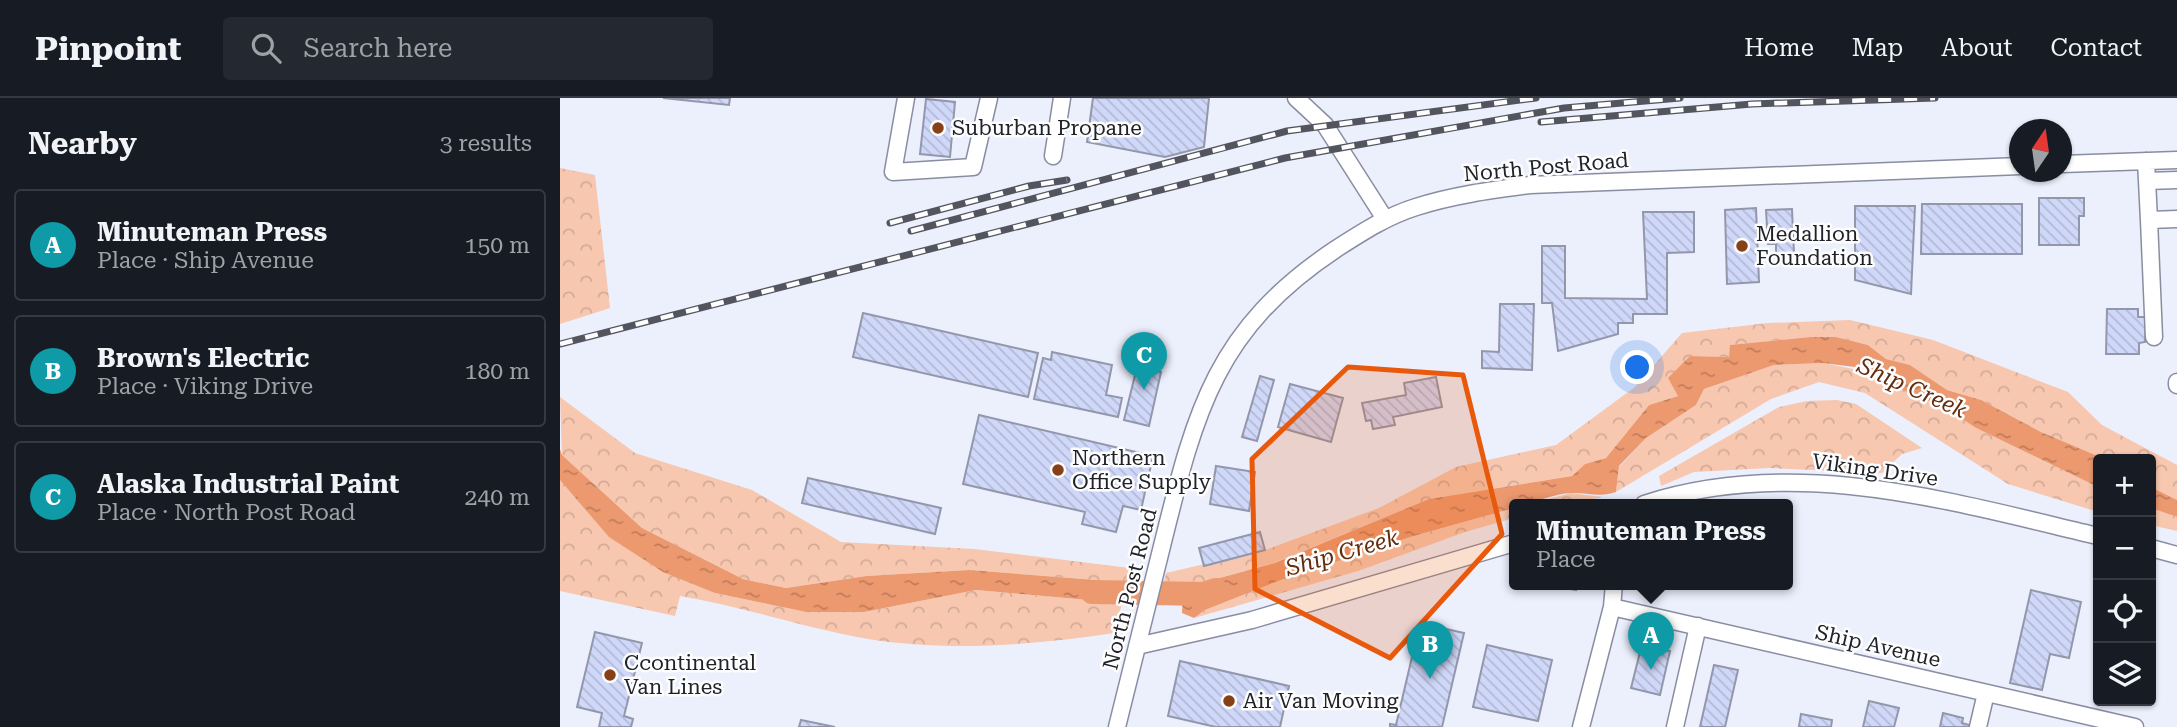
<!DOCTYPE html>
<meta charset="utf-8">
<style>
:root{--surface:#171b24;--page:#242831;--text:#f1f3f6;--muted:#9ea1a6;--line:#363941;--accent:#7c3aed}
body{margin:0;font-family:"Roboto Serif",serif;background:var(--page);color:var(--text)}
.controls{position:absolute;right:21px;bottom:21px;display:grid;overflow:hidden;border-radius:7px;box-shadow:0 2px 5px #0004}
.controls button{width:63px;height:63px;display:grid;place-items:center;padding:0;border:0;border-bottom:2px solid var(--line);background:var(--surface);color:var(--text);font:35px sans-serif}
.compass{position:absolute;left:1449px;top:21px;width:63px;height:63px;border-radius:50%;background:var(--surface);box-shadow:0 2px 5px #0004;rotate:13deg}
.you{position:absolute;left:1078px;top:270px;width:24px;height:24px;margin:-18px;border:5px solid #fff;border-radius:50%;background:#1a73e8;box-shadow:0 0 0 10px #1a73e833}
.badge{display:grid;place-items:center;width:46px;height:46px;border-radius:50%;background:var(--accent);color:#fff;font-size:23px;font-weight:700}
.pin{position:absolute;translate:-50% -58px;filter:drop-shadow(0 2px 4px #0008)}
.pin::after{content:'';position:absolute;top:37px;width:24px;height:21px;background:inherit;clip-path:polygon(0 0,100% 0,50% 100%)}
.popup{position:absolute;left:949px;top:401px;width:284px;height:91px;box-sizing:border-box;display:grid;place-content:center;border-radius:7px;background:var(--surface);filter:drop-shadow(0 2px 5px #0005);font-size:23px;white-space:nowrap;color:var(--muted)}
.popup b{font-size:26px;color:var(--text)}
.popup::after{content:'';position:absolute;left:50%;top:100%;margin-left:-14px;border:14px solid transparent;border-top-color:var(--surface)}
.list{margin:0;padding:0;list-style:none}
h2{display:flex;justify-content:space-between;align-items:center;height:91px;margin:0;padding:0 28px;font-size:30px}
h2 small{font-size:23px;font-weight:400;color:var(--muted)}
.list li{display:grid;grid-template-columns:46px 1fr auto;gap:21px;align-items:center;box-sizing:border-box;height:112px;margin:0 14px 14px;padding:0 14px;border:2px solid var(--line);border-radius:7px}
.list b{display:block;font-size:26px;white-space:nowrap}
.list p{margin:0;font-size:23px;white-space:nowrap;color:var(--muted)}
.list em{font-size:23px;font-style:normal;color:var(--muted)}
.icon{flex:none;width:38px;height:38px;fill:none;stroke:currentColor;stroke-width:2;stroke-linecap:round;stroke-linejoin:round}
.map{position:relative;flex:none;width:1617px;height:629px;overflow:hidden}
header{display:flex;align-items:center;gap:42px;box-sizing:border-box;height:98px;padding:0 35px;background:var(--surface);border-bottom:2px solid var(--line)}
header strong{font-size:33px}
nav{display:flex;gap:38px;margin-inline-start:auto;font-size:24px}
.search{width:490px;height:63px;background:var(--page);display:flex;align-items:center;gap:18px;box-sizing:border-box;padding:0 24px;border-radius:7px;color:var(--muted);font-size:26px}
main{display:flex}
aside{flex:1;background:var(--surface)}
.map>svg:first-child{display:block}
</style>
<header>
<strong>Pinpoint</strong>
<div class="search"><svg class="icon" aria-label="search" viewBox="0 0 24 24"><circle cx="10" cy="10" r="6"/><path d="M15 15l6 6"/></svg>Search here</div>
<nav><a>Home</a><a>Map</a><a>About</a><a>Contact</a></nav>
</header>
<main>
<aside>
<h2>Nearby<small>3 results</small></h2>
<ul class="list">
<li><span class="badge" style="background:#0f9aa8">A</span><div><b>Minuteman Press</b><p>Place · Ship Avenue</p></div><em>150 m</em></li>
<li><span class="badge" style="background:#0f9aa8">B</span><div><b>Brown's Electric</b><p>Place · Viking Drive</p></div><em>180 m</em></li>
<li><span class="badge" style="background:#0f9aa8">C</span><div><b>Alaska Industrial Paint</b><p>Place · North Post Road</p></div><em>240 m</em></li>
</ul>
</aside>
<div class="map">
<svg width="1617" height="629" viewBox="0 0 1617 629">
<defs>
<pattern id="forest-crowns" width="20" height="18" patternUnits="userSpaceOnUse" patternTransform="scale(1.75)"><rect width="20" height="18" fill="#f7c7b0"/><path d="M2 6a3 3 0 1 1 6 0M12 15a3 3 0 1 1 6 0" fill="none" stroke="#d3ab97"/></pattern>
<pattern id="water-ripples" width="26" height="14" patternUnits="userSpaceOnUse" patternTransform="scale(1.75)"><rect width="26" height="14" fill="#ed996f"/><path d="M2 4q2-2 4 0t4 0M15 11q2-2 4 0t4 0" fill="none" stroke="#c07c5b"/></pattern>
<pattern id="building-back-hatch" width="6" height="6" patternUnits="userSpaceOnUse" patternTransform="scale(1.75)"><rect width="6" height="6" fill="#d0d8f9"/><path d="M-1 5l2 2M0 0l6 6M5-1l2 2" fill="none" stroke="#b2b9d5"/></pattern>
</defs>
<rect width="100%" height="100%" fill="#eceffc"/>
<path fill="url(#forest-crowns)" d="M0,70L35,77L50,210L0,226Z
M1290,222L1373,242L1508,294L1542,327L1617,367V402L1591,389V361H1542L1481,334L1421,302L1387,292L1350,267L1326,261L1308,247L1276,239H1250L1171,247L1169,259L1130,258L1118,298L1089,307L1046,360L1025,366L1012,378L869,401L714,465L630,488L604,484L606,475L705,452L819,410L896,369L996,347L1075,289L1122,235L1208,225Z
M1263,265L1319,276L1351,297L1381,307L1416,330L1538,389V414L1448,386L1305,295L1259,284L1211,301L1056,394L1059,369L1086,340L1136,307L1144,291L1214,267Z
M0,299L75,355L192,392L281,444L414,451L570,470L566,487L536,482L409,472L306,478L226,490L183,481L82,430L2,357Z
M1277,302L1296,306L1362,350L1342,356L1322,375L1209,370L1134,374L1101,388L1099,378L1219,309L1247,303Z
M0,382L13,396L155,495L246,514H304L416,492L562,505L554,535C475,547 388,554 308,541C245,530 184,509 120,498L115,518L0,493Z
M1011,395L1042,399L1010,406H969Z
M954,410V420L905,434L798,473L634,520L645,512L721,482L850,439Z
M1591,410L1617,419V433L1591,427Z"/>
<path fill="url(#water-ripples)" d="M1250,239H1276L1308,247L1326,261L1350,267L1387,292L1421,302L1481,334L1535,357L1542,361H1538V389L1416,330L1381,307L1351,297L1319,276L1303,270L1263,265L1214,267L1144,291L1136,307L1086,340L1059,368L1056,394C1039,400 1029,394 1011,395C992,396 974,406 954,406V410L850,439L721,482L645,512L634,520L622,515L623,487L630,488L715,465L869,401L1012,378L1025,366L1046,360L1089,307L1118,298L1108,280L1130,258L1169,259L1170,247Z
M0,351L2,357L82,430L183,481L226,490L306,478L409,472L536,482L566,487L562,505L416,492L304,514H246L155,495L103,474L49,439L0,382Z
M1591,389L1617,402V419L1591,410Z"/>
<g fill="none" stroke-linecap="round" stroke-linejoin="round">
<path stroke="#ed996f" stroke-width="24" d="M532,494L644,496L656,492"/>
</g>
<path fill="url(#building-back-hatch)" stroke="#9397ab" stroke-width="2" d="M103,0H170L169,7Z
M533,0H649L644,49L605,59L527,44Z
M366,1L395,4L390,59L360,56Z
M1479,100H1524V118H1519V147H1479Z
M1362,106H1462V156H1361Z
M1295,108H1355L1351,196L1295,182Z
M1196,110L1199,184L1167,186L1165,112Z
M1232,111L1234,156H1216V146H1208L1206,112Z
M1083,114H1134V154L1107,155V216H1073V225H1058V236L998,253L992,205H982V148H1005V200L1087,201Z
M940,206H974L972,272L922,270V253L939,254Z
M1547,211H1578V219H1586L1585,244L1579,245V256H1546Z
M303,215L478,255L468,299L293,259Z
M492,254L552,267L546,297L562,300L558,319L474,301L483,260L491,262Z
M577,269L601,274L589,328L564,322Z
M700,278L714,282L697,343L682,339Z
M876,279L882,309L833,319L835,327L813,331L811,322L806,323L802,305L846,297L844,285Z
M730,286L783,300L771,344L718,329Z
M419,317L593,358L581,412L563,408L556,434L522,426L525,414L403,386Z
M656,368L695,374L689,413L650,406Z
M248,380L381,410L375,436L242,405Z
M700,434L705,452L644,468L639,450Z
M986,486H1017L1016,492Z
M1471,492L1521,504L1509,560L1490,556L1482,592L1450,585Z
M860,525L904,535L882,629H830V626L836,627Z
M35,534L82,545L64,618L73,621L71,629H39L42,615L17,609Z
M1082,546L1110,553L1100,597L1071,590Z
M927,547L992,562L978,623L913,609Z
M620,563L729,588L720,629H656L608,618Z
M1154,567L1178,572L1165,629H1140Z
M1309,603L1339,610L1334,629H1303Z
M1383,615L1403,620L1402,625L1416,629H1380Z
M1241,616L1272,622L1271,629H1242L1239,628Z
M241,622L275,629H239Z"/>
<g fill="none" stroke-linecap="round" stroke-linejoin="round">
<g stroke="#898da1" stroke-width="19">
<path id="minor" d="M346,0L333,74L413,69L429,0
M736,0L765,27L825,121
M493,58L502,0
M1586,63L1589,122L1617,121
M1502,66L1617,62
M1587,83L1617,82
M1589,122L1594,239
M1617,284V287
M1084,406C1235,357 1389,403 1538,438
M1591,450L1617,457
M1052,509L1575,629
M577,548L692,522L954,445
M557,629C572,569 587,509 602,448C635,315 654,232 776,151C801,135 827,118 856,109C893,97 932,92 970,87L1460,68
M1021,629L1052,509L1054,486
M1115,629L1138,528
M1418,629L1426,595"/>
</g>
<use href="#minor" stroke="#fff" stroke-width="16"/>
<g stroke="#53555e" stroke-width="7">
<path id="rail" d="M981,24L1192,6L1375,0
M330,125L469,88L507,82
M351,133L727,33L976,0
M0,246L725,60L1004,10L1120,0"/>
</g>
<use href="#rail" stroke="#fdfdfd" stroke-width="4.5" stroke-dasharray="13" stroke-linecap="butt"/>
</g>
<path fill="#e8590c" fill-opacity="0.2" stroke="#e8590c" stroke-width="5" stroke-linejoin="round" d="M788,269L903,277L942,436L830,560L695,491L692,361Z"/>
<g fill="#864119" stroke="#fdfdfd" stroke-width="2.5">
<circle cx="378" cy="30" r="7"/>
<circle cx="1182" cy="148" r="7"/>
<circle cx="498" cy="372" r="7"/>
<circle cx="50" cy="577" r="7"/>
<circle cx="669" cy="603" r="7"/>
</g>
<g text-anchor="middle" dominant-baseline="central" stroke-width="5" stroke-linejoin="round" paint-order="stroke">
<g font-size="21" fill="#202229" stroke="#fdfdfd" text-anchor="start">
<text x="392" y="30">Suburban Propane</text>
<text x="1196" y="136">Medallion<tspan x="1196" dy="24">Foundation</tspan></text>
<text x="512" y="360">Northern<tspan x="512" dy="24">Office Supply</tspan></text>
<text x="64" y="565">Ccontinental<tspan x="64" dy="24">Van Lines</tspan></text>
<text x="683" y="603">Air Van Moving</text>
</g>
<g font-size="21" fill="#202229" stroke="#fdfdfd">
<text transform="translate(986 69) rotate(-5)">North Post Road</text>
<text transform="translate(1315 372) rotate(8)">Viking Drive</text>
<text transform="translate(570 491) rotate(-76)">North Post Road</text>
<text transform="translate(1318 548) rotate(13)">Ship Avenue</text>
</g>
<g font-size="23" font-style="italic" fill="#622d0d" stroke="#fdfdfd">
<text transform="translate(1352 290) rotate(24)">Ship Creek</text>
<text transform="translate(782 455) rotate(-16)">Ship Creek</text>
</g>
</g>
</svg>
<div class="controls">
<button>+</button>
<button>−</button>
<button><svg class="icon" aria-label="locate" viewBox="0 0 24 24"><circle cx="12" cy="12" r="6"/><path d="M12 2v4M12 18v4M2 12h4M18 12h4"/></svg></button>
<button><svg class="icon" aria-label="layers" viewBox="0 0 24 24"><path d="M12 4l9 5-9 5-9-5zM3 14l9 5 9-5"/></svg></button>
</div>
<svg class="compass" viewBox="-18 -18 36 36"><path d="M0-13l5 13h-10z" fill="#e53935"/><path d="M0 13l5-13h-10z" fill="#9ea1a6"/></svg>
<div class="you"></div>
<div class="pin badge" style="left:1091px;top:572px;background:#0f9aa8">A</div>
<div class="popup"><b>Minuteman Press</b>Place</div>
<div class="pin badge" style="left:870px;top:581px;background:#0f9aa8">B</div>
<div class="pin badge" style="left:584px;top:292px;background:#0f9aa8">C</div>
</div>
</main>
